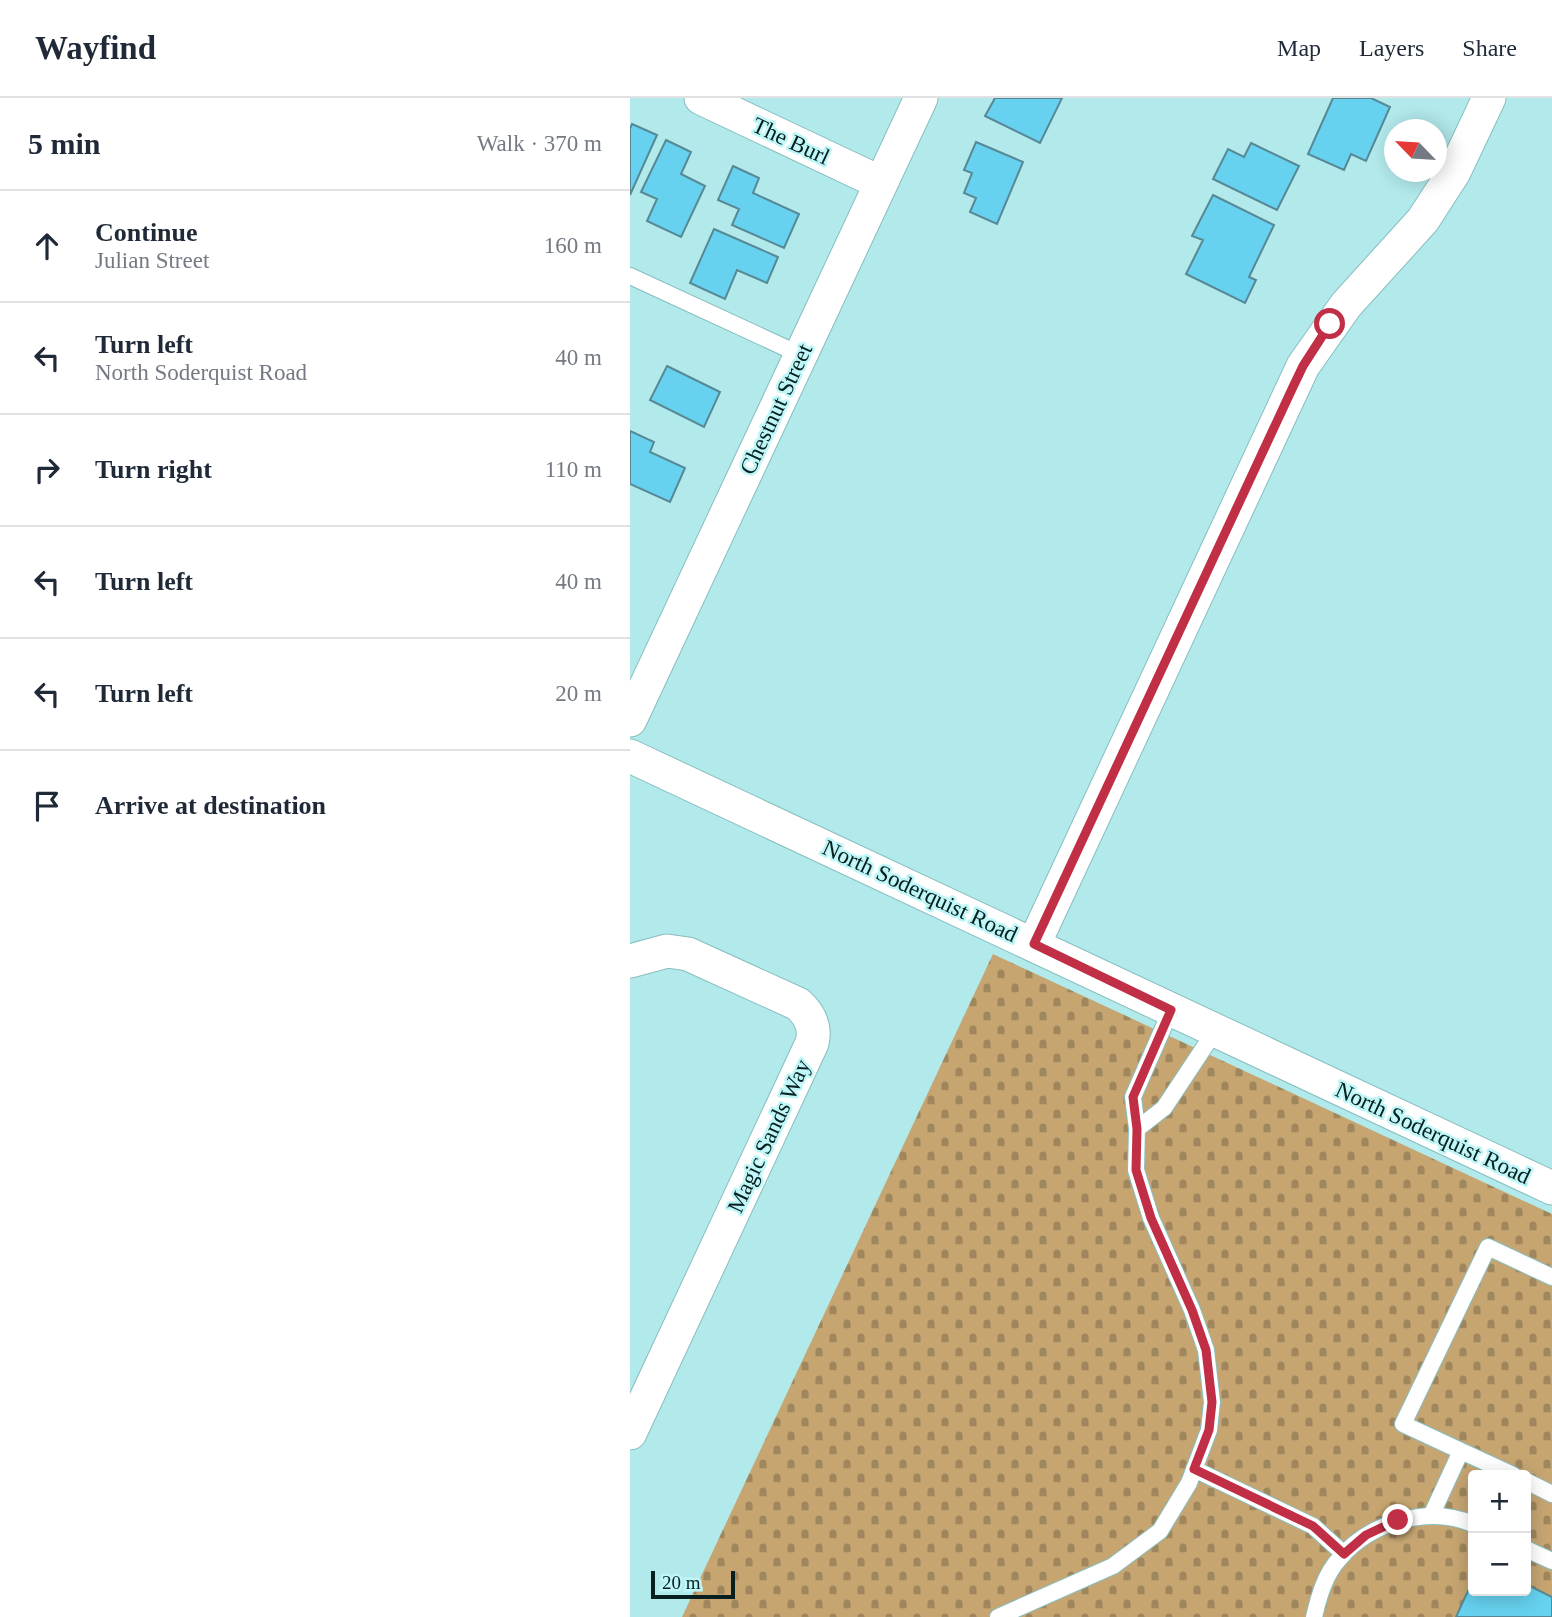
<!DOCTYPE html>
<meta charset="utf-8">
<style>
:root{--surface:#fff;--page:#f2f2f3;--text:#1f2937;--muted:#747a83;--line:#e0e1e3}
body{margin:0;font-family:"Times New Roman",serif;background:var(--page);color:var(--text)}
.controls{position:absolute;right:21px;bottom:21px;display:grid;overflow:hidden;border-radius:7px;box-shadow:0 4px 18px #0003}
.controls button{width:63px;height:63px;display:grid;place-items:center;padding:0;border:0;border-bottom:2px solid var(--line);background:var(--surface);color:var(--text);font:35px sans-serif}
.compass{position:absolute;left:754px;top:21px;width:63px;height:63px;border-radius:50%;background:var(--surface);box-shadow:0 4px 18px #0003;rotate:295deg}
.scale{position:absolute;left:21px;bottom:18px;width:84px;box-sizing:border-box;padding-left:7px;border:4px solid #081f20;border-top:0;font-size:19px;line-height:24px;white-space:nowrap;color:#081f20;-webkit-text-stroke:5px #bff7f8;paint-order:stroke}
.stop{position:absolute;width:21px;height:21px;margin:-16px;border:5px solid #c02f45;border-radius:50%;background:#fff}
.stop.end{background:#c02f45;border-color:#fff;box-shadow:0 2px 7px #0008}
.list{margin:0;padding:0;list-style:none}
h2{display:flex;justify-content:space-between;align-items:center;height:91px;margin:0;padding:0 28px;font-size:30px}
h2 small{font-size:23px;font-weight:400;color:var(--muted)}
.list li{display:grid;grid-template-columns:46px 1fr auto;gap:21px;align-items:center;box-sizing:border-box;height:112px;padding:0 28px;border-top:2px solid var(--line)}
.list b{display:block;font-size:26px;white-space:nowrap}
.list p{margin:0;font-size:23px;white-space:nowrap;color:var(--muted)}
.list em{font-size:23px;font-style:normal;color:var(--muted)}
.icon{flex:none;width:38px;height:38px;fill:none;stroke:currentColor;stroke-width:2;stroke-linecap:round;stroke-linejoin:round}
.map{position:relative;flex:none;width:922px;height:1519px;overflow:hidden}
header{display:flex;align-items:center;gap:42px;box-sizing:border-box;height:98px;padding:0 35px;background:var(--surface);border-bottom:2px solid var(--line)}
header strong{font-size:33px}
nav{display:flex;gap:38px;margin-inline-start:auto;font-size:24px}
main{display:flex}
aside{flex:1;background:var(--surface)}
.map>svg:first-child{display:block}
</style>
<header>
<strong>Wayfind</strong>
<nav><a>Map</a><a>Layers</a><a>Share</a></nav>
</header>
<main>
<aside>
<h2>5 min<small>Walk · 370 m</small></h2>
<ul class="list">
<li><svg class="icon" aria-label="ahead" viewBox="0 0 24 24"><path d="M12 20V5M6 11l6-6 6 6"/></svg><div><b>Continue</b><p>Julian Street</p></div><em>160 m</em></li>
<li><svg class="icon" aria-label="left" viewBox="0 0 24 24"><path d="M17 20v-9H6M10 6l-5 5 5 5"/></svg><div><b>Turn left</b><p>North Soderquist Road</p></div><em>40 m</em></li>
<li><svg class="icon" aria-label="right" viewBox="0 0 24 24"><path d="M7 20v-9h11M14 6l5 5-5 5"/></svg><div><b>Turn right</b></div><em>110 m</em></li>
<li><svg class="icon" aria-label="left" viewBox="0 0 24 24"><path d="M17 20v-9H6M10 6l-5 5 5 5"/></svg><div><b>Turn left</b></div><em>40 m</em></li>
<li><svg class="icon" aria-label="left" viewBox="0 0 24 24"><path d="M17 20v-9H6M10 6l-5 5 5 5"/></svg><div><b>Turn left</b></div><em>20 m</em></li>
<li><svg class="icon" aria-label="arrive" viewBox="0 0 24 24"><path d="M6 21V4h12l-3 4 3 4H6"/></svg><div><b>Arrive at destination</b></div></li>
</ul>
</aside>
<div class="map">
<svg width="922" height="1519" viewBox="0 0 922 1519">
<defs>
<pattern id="cemetery-stones" width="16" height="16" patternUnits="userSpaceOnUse" patternTransform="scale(1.75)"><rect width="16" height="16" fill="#c6a571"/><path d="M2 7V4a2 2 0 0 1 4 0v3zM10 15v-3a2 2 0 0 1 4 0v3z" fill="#9f865c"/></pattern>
</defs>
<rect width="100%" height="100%" fill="#b2e9eb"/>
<path fill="url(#cemetery-stones)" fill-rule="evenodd" d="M363,856L922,1116V1519H52ZM843,1377H896V1493H843Z"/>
<path fill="#66d2ef" stroke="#578896" stroke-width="2" d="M365,0H432L410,45L355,18Z
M703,0H741L760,9L736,63L721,56L714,72L678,56Z
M2,26L27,37L0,97V31Z
M36,42L61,54L51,76L75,88L51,139L17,123L27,101L11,94Z
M346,44L393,64L367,126L340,114L346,100L334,95L342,75L334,72Z
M621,45L669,68L647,112L583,81L598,51L614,59Z
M103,68L129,80L123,95L169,116L154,150L102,127L109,111L88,102Z
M583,97L644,127L619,179L626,182L615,205L556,176L573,142L562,138Z
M84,131L148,159L137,185L107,172L95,201L60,185Z
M37,268L90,294L74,329L20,302Z
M0,333L24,344L20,354L55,370L40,404L0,386Z
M843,1482V1493H896V1486L922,1499V1519H826Z"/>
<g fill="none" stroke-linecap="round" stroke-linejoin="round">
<g stroke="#88bec0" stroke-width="18">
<path id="lane" d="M0,178L171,257
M507,1031L534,1010L585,933
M831,1353L773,1326L858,1149L922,1179
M564,1371L683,1428L714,1456
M896,1383L922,1396
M801,1418L831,1353L883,1377
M896,1451L922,1463
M368,1519L483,1468L530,1433L559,1385L579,1332L582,1304L576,1252L562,1212L521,1120L506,1072L507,1031L503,999L541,912
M684,1519C689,1498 695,1476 710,1460C741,1424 798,1407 843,1426"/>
</g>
<g stroke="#88bec0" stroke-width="35">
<path id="street" d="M71,0L251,85
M0,622L291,0
M0,658L922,1090
M404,846L673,268L716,207L793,122L824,74L859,0
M0,863L37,853L58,856L168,906C180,917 186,929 182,945L0,1335"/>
</g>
<use href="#lane" stroke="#fff" stroke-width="16"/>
<use href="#street" stroke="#fff" stroke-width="33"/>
</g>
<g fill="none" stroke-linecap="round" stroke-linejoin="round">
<path stroke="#c02f45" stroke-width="9" d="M700,226L673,268L662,291L404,846L541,912L503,999L507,1031L506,1072L521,1120L562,1212L576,1252L582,1304L579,1332L564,1371L683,1428L714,1456L736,1437L768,1422"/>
</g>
<g text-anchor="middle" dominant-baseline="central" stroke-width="5" stroke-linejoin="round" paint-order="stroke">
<g font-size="23" fill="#081f20" stroke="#bff7f8">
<text transform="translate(161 43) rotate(25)">The Burl</text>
<text transform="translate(146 311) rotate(-65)">Chestnut Street</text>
<text transform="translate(290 793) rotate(25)">North Soderquist Road</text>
<text transform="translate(803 1035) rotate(25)">North Soderquist Road</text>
<text transform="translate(139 1038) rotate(-65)">Magic Sands Way</text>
</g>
</g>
</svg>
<div class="controls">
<button>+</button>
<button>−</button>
</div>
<svg class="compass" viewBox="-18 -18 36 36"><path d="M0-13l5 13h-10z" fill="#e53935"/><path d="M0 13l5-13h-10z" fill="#747a83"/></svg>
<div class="scale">20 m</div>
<div class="stop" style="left:700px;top:226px"></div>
<div class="stop end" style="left:768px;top:1422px"></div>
</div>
</main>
